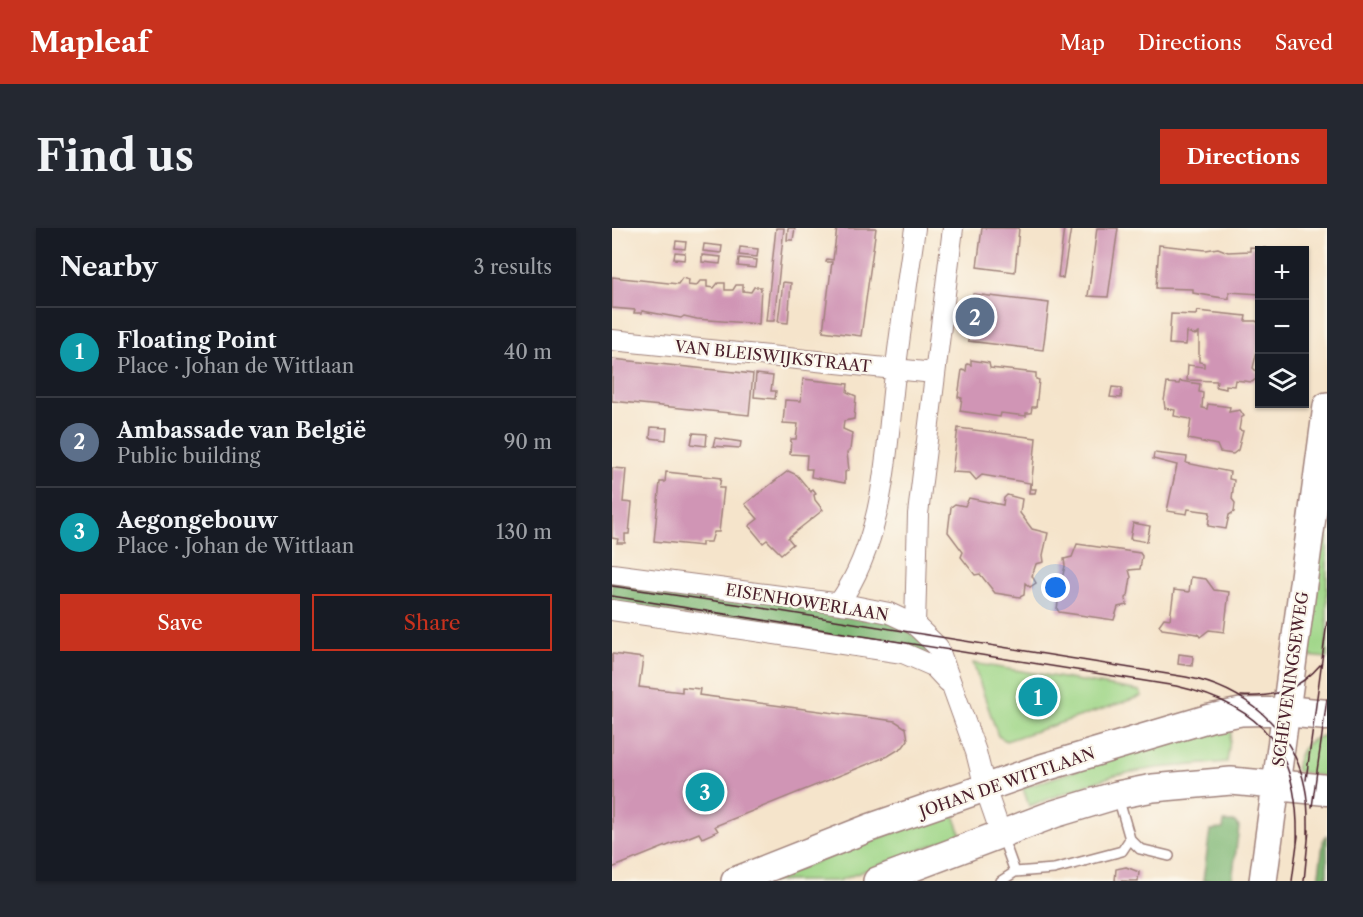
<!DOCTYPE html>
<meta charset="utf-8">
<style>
:root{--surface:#171b24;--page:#242831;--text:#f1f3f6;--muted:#9ea1a6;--line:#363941;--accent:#c8321e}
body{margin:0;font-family:"Libre Caslon Text",serif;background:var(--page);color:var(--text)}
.controls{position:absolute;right:18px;top:18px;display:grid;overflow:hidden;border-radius:0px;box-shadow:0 2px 4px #0004}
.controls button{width:54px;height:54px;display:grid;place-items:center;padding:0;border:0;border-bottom:2px solid var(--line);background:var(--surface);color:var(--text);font:30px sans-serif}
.you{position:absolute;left:444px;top:360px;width:21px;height:21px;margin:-15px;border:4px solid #fff;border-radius:50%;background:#1a73e8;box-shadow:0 0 0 9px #1a73e833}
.badge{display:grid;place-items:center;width:39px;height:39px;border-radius:50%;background:var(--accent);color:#fff;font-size:20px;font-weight:700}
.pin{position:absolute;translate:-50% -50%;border:3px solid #fff;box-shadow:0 2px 6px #0006}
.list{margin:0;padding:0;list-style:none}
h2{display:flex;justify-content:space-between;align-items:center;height:78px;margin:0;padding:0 24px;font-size:26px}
h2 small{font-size:20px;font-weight:400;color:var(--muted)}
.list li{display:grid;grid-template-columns:39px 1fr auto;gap:18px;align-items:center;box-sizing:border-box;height:90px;padding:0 24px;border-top:2px solid var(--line)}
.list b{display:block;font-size:22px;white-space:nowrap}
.list p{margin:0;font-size:20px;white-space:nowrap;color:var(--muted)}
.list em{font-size:20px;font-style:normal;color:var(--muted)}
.actions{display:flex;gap:12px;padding:18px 24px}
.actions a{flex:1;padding:14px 0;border:2px solid var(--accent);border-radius:0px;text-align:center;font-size:21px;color:var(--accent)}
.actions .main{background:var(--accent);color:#fff}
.icon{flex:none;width:33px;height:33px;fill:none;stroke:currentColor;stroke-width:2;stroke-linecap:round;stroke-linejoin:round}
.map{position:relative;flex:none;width:715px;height:653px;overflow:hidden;border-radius:0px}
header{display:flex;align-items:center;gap:36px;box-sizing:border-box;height:84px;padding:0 30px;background:var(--accent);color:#fff}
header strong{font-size:28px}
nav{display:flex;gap:33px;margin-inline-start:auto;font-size:21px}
.intro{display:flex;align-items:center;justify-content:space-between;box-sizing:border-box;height:144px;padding:0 36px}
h1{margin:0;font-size:42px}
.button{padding:15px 27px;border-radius:0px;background:var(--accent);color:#fff;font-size:21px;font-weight:700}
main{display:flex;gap:36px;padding:0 36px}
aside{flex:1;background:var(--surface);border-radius:0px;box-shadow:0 2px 4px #0004}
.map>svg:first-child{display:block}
</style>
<header>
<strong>Mapleaf</strong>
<nav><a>Map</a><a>Directions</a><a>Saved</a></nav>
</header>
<div class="intro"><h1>Find us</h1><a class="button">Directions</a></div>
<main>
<aside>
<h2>Nearby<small>3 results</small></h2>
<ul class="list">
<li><span class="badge" style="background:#0f9aa8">1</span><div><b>Floating Point</b><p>Place · Johan de Wittlaan</p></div><em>40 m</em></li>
<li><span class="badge" style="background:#5c6f8a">2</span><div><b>Ambassade van België</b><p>Public building</p></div><em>90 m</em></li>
<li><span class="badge" style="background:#0f9aa8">3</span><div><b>Aegongebouw</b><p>Place · Johan de Wittlaan</p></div><em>130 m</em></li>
</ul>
<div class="actions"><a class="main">Save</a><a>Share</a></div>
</aside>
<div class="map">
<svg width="715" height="653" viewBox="0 0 715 653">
<rect width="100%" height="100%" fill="#fbf7ec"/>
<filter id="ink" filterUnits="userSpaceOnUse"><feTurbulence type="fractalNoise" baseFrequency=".0167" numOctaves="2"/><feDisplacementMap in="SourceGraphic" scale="12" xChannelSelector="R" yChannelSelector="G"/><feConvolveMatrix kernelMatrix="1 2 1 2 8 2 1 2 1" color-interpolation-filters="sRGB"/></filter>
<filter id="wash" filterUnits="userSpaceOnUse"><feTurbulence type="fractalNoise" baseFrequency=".008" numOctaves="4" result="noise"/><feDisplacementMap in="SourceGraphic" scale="24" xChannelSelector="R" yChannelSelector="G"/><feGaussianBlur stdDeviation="1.35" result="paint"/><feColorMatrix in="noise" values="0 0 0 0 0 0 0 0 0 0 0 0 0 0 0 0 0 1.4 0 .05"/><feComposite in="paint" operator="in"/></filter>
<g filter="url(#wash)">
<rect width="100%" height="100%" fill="#f5e4cb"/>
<path fill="#9fd687" stroke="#747a59" stroke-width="1.5" d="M703,280L715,282V430L684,427Z
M361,435L528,463L530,468L394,513L386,508Z
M620,497L615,534L545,540L503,547L417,578L411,560L504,529Z
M715,507V549L684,543C686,522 693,511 715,507Z
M340,582L349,606L226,653H154Z"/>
<path fill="#7fb774" stroke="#646b50" stroke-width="1.5" d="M0,348L269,389L291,397L323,426L0,375Z
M612,594H623L627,599L620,653H591L598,602L611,601Z
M715,608V653H706L712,609Z"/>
<g id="blocks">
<path fill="#d095b5" d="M164,0H172L162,93H154Z
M176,0H183L181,12H175Z
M225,0H264L249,108L211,103L220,34H214L215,31L221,32Z
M370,0H407L403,44L365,39Z
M452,0H459L451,50L446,49Z
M485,0H506L496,69L476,68Z
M64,13L74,14L73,21L63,20Z
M92,16L110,18L109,25L91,23Z
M547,17L594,22L606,20L616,24L638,23V19L654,20L648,22V66L617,64V71L581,65V61L544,60Z
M128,19L146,21L145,29L127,27Z
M63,24L73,25L72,32L62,31Z
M90,27L109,29L108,36L90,34Z
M127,30L145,32L144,40L126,38Z
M0,49L66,56L70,50L77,52L76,57L84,58L88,53H95V59L102,60L106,55H113V62H121L124,57H131V63L139,64L142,59H149L147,96L85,91L72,88L69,90L30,83V85H22L23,82L0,80Z
M171,54L179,55L176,95L166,94Z
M361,66L437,75L431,122L356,113Z
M585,83L634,88L633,93H644L648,96V110L641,140L645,144L644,151L640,154L623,152L622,158L614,157V161L604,159L605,153L575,152L576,137L592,139V135L587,134V105L583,107L575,104L574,117L557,116L559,86L584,87Z
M0,131L141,146L137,187L0,173Z
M359,132L377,135L378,140L424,145V151L427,152L424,179H420L419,185H414V188L389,185L388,189L348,183L350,170L346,169L350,142L354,143L355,136L359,137Z
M144,146L161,148L159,163H164L163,171L142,169Z
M191,151L236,156L235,164L244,168L242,191L232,193L231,201L240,205L238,222L235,225L237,242L233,244V255L199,249L200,241H194L195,227L178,226L179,211H184L186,196L171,195L173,172L189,173Z
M568,153L588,156L587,164L591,165L590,180L595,181L596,176L618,179L617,184L628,182L632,188L629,190L627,202L631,203L626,222L621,226L608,224L605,217L576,211L579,191L562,188L563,182L553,180L552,173L555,155L567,156Z
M500,159L510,160L509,170L498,169Z
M39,199L55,200L54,212L38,210Z
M346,200L424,210L419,261H424L423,265H417L418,255L370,247L364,252L358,245L340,244Z
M81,205L95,206L94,218L79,216Z
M103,210L129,214L128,220L101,218Z
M542,225L575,229L574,235L618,244L617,251L622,252L620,271L623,275L622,284L617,287L614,301L596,298L598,284L576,281L575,286L555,283L565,237L541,231Z
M0,240L14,241L11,274L20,275L17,306H13V315H5L6,311L0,310Z
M176,243L185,247L199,264L201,261L204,265L202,267L203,272L211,282L178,308L176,310L181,316L169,326L155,312L151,315L137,298L146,291L133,276Z
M54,244L109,250L107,260H112L107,304H102L99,314H90V318L42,313L48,254H53Z
M395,267L410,271L408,285L420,301L436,305L431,327L432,334L424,336L420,348L424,355L418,359L413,355L412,367L408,369L383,365L368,346L363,347L349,329L351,324L336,304L339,279L343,276L353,278L357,270L391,277L392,270Z
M521,295L538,298L535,314L518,311Z
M465,316L528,325L530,328L528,341L517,342L519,349L516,368L514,370L515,377L506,379L502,392L447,384L445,381L447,368L441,360L449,355L453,338L452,331L460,329Z
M579,349L594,351L602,362L617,364L612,404L597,402L588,409L586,406L550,401L547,397L552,390L558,391L562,362L577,364Z
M0,426L31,430L27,459L70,464V459L88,461L87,467L283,493L294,500L296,512L291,519L276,528L103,598L106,603L90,610L87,605L0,640Z
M567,426L581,428L580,438L566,436Z
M514,639L527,644L526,653H503L504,641Z"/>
</g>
</g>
<g filter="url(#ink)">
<use href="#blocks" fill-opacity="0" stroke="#a0827b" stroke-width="1.5"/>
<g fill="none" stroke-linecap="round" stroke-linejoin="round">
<g stroke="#a0827b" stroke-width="12">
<path id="lane" d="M390,608L403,644L442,641L510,623L518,611L506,569
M518,611L528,621L557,628
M389,653L403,644"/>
</g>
<g stroke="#a0827b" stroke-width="22">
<path id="street" d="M0,112L322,145
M0,346L237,377L277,385L303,397L326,419L364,524L373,560L389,606
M227,375C273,309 274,224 283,146C289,97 296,49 303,0
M0,382L291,425L321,438L336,454
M303,397L306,286L341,0"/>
</g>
<g stroke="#a0827b" stroke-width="30">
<path id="secondary" d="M123,653L257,600L430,540L598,490L629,484L673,483
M265,653L442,586L505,567L541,560L619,553L663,557
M651,653L715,178"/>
</g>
<g stroke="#a0827b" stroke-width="33">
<path id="primary" d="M673,483L715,487
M663,557L715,562"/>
</g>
<use href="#lane" stroke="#fff" stroke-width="9"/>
<use href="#street" stroke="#fff" stroke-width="20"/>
<use href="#secondary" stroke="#fff" stroke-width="27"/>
<use href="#primary" stroke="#fff" stroke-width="30"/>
<path stroke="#4a1f2b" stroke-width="1.5" d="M0,358L131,377L574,449C632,460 681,500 693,559C697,576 696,593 696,611
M0,368L564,458C653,478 688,524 685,615
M629,468C662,470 687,462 709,436
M694,552L715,394
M700,579L715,471
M680,653L686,608
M692,653L697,602"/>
</g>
</g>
<g text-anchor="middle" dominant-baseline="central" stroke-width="4.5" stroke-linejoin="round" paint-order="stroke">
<g font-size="16" fill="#4a1f2b" stroke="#fbf7ec">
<text transform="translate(161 128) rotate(6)">VAN BLEISWIJKSTRAAT</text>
<text transform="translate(195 374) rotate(9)">EISENHOWERLAAN</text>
<text transform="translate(678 451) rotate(-82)">SCHEVENINGSEWEG</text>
<text transform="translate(395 554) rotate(-19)">JOHAN DE WITTLAAN</text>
</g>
</g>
</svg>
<div class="controls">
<button>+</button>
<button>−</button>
<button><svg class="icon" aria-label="layers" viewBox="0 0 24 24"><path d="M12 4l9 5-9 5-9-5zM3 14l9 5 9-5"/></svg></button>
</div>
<div class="you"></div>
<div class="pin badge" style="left:426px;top:469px;background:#0f9aa8">1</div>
<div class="pin badge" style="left:363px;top:89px;background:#5c6f8a">2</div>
<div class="pin badge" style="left:93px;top:564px;background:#0f9aa8">3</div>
</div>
</main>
